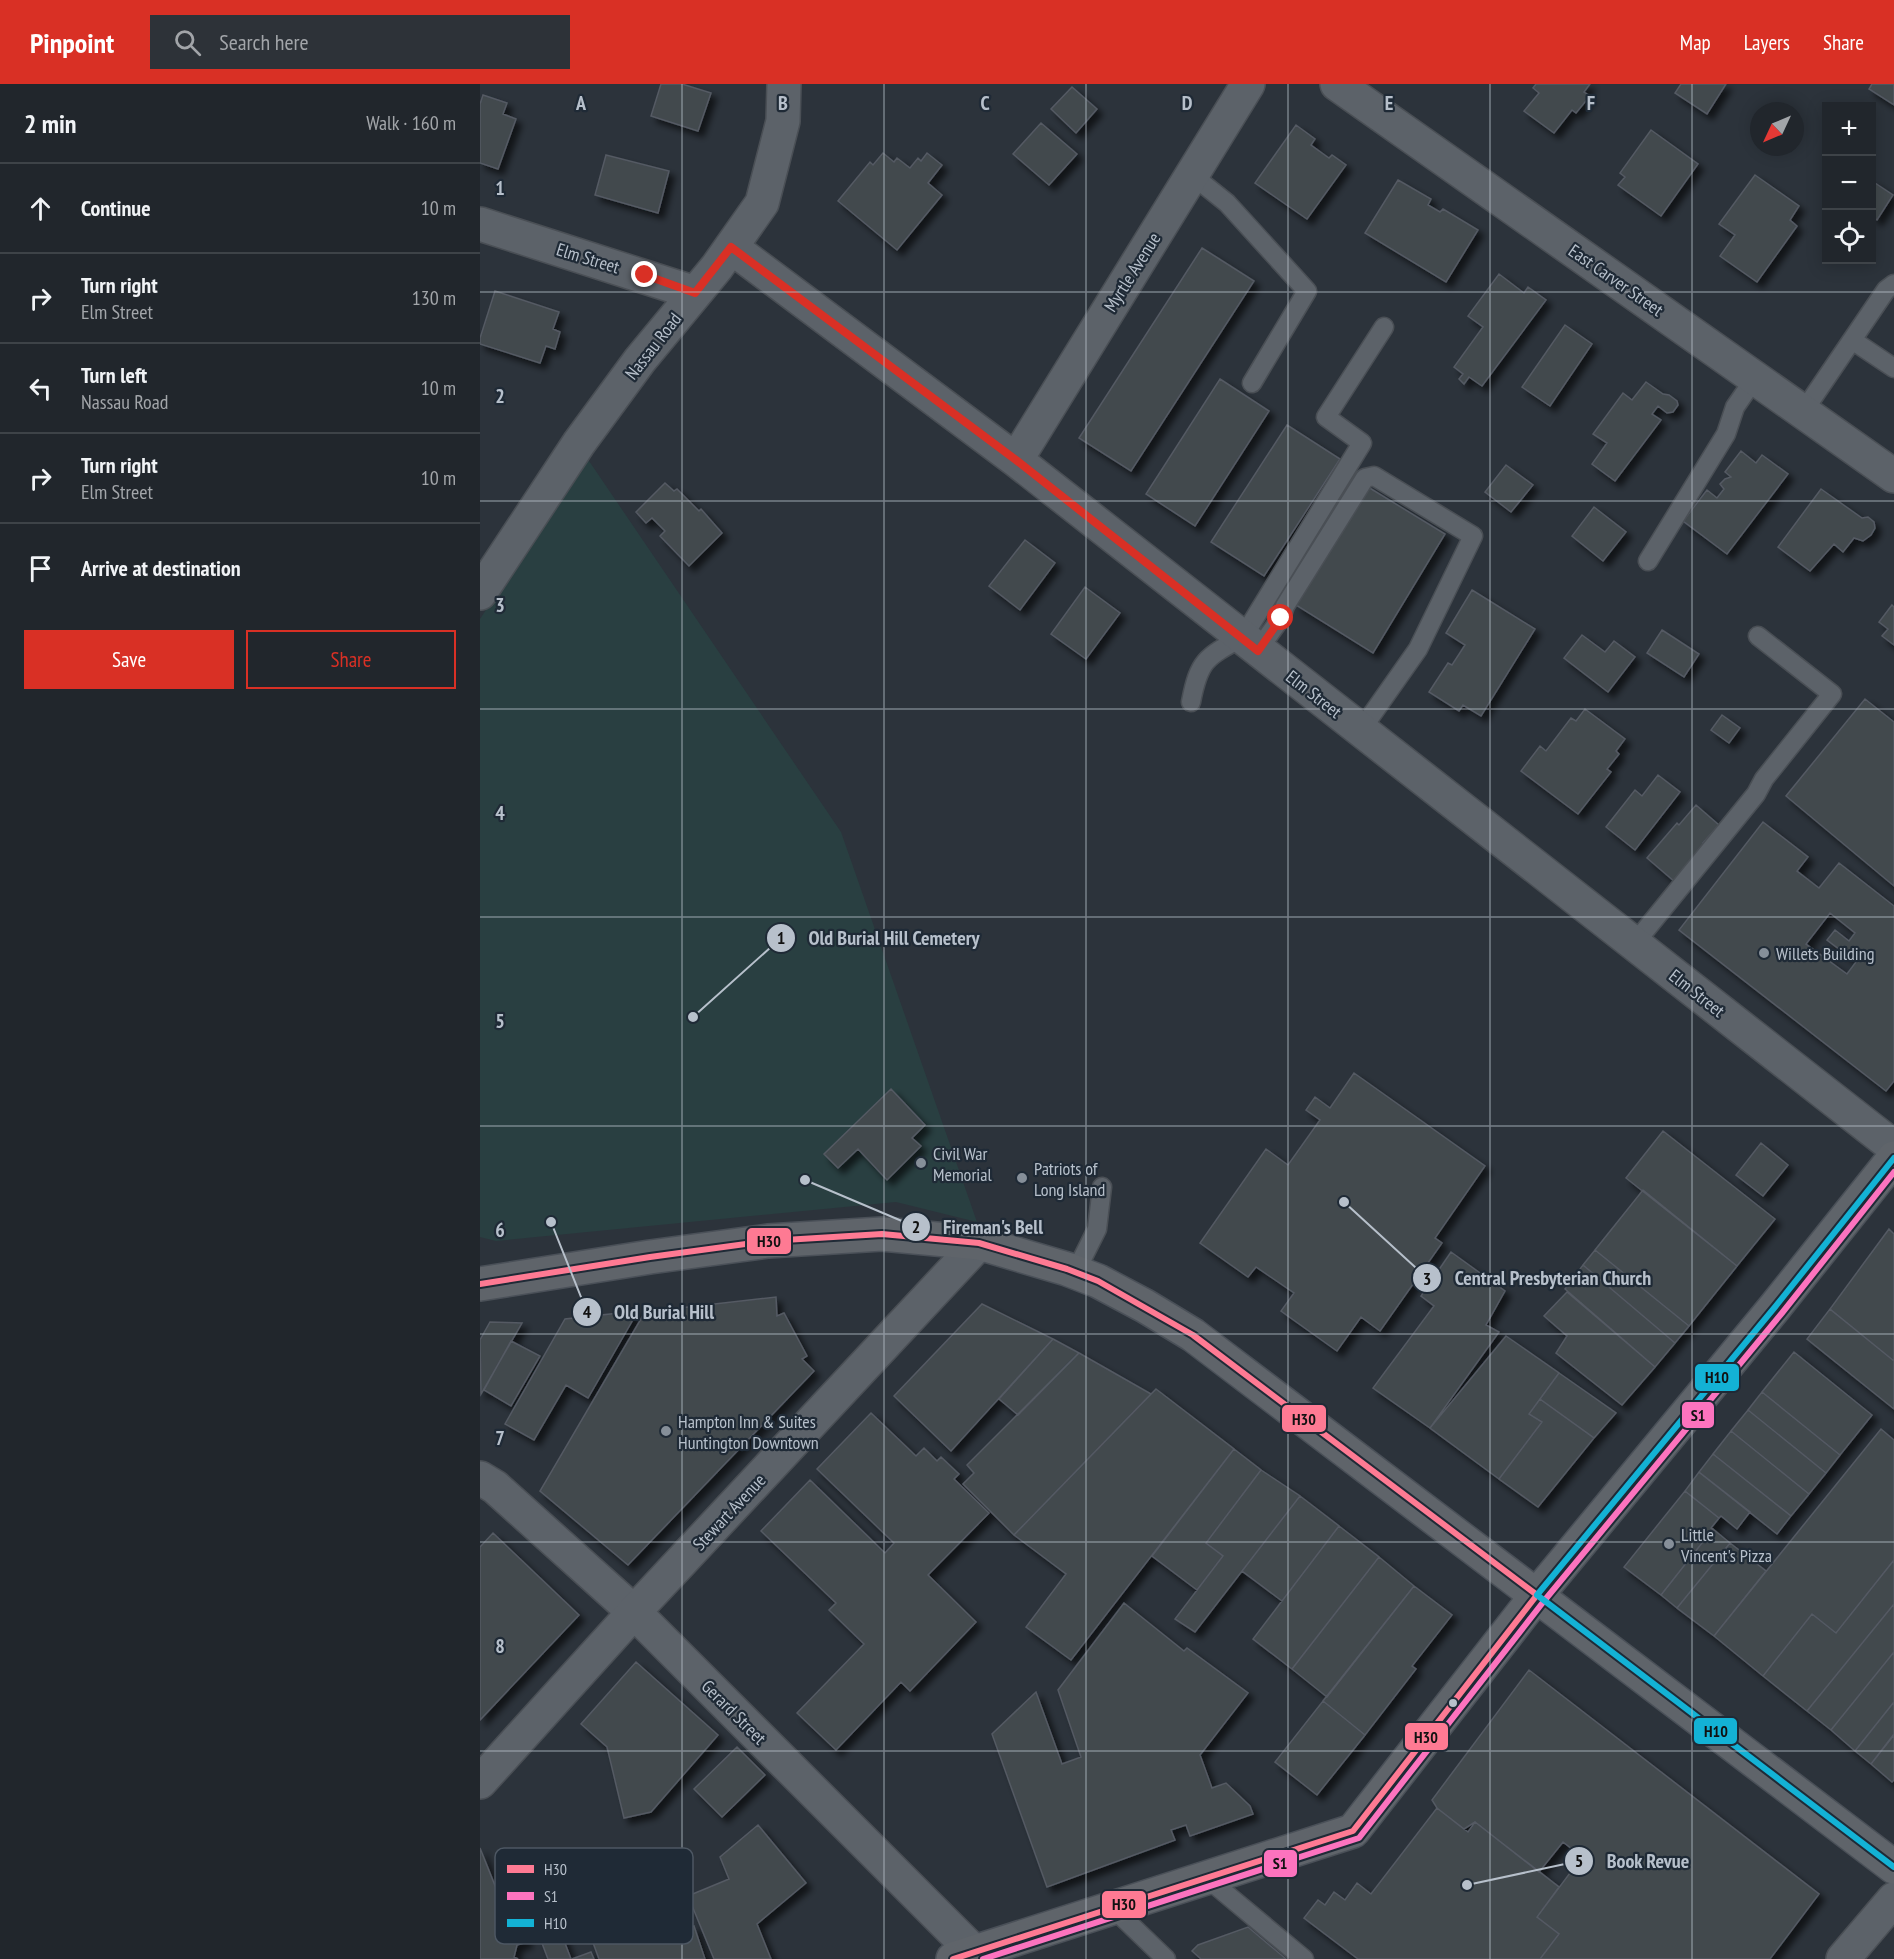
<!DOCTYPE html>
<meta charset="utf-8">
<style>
:root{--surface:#21262c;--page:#2d3238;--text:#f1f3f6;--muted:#a2a5a9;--line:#3e4348;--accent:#d93025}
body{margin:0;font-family:"PT Sans Narrow",sans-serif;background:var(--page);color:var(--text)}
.controls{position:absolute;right:18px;top:18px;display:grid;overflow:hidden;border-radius:0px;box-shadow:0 3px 15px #0003}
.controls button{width:54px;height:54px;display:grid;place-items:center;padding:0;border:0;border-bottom:2px solid var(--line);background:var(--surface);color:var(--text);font:30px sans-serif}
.compass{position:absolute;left:1270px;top:18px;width:54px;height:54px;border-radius:50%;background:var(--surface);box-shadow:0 3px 15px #0003;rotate:226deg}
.stop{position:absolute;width:18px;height:18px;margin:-14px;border:4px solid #d93025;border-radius:50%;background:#fff}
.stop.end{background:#d93025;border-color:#fff;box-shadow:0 2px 6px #0008}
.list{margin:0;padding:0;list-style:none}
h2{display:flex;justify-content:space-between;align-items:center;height:78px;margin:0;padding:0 24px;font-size:26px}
h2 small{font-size:20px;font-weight:400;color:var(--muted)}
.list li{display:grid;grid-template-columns:39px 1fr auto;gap:18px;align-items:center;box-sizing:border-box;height:90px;padding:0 24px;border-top:2px solid var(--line)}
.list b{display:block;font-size:22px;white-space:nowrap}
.list p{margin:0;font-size:20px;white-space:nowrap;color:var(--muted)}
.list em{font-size:20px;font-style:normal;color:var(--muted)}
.actions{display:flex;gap:12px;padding:18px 24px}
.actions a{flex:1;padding:14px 0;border:2px solid var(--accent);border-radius:0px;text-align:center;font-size:21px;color:var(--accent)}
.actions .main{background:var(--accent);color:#fff}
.icon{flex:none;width:33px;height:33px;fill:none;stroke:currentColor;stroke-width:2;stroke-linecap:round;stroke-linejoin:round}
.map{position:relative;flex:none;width:1414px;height:1875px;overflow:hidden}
header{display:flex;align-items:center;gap:36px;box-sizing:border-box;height:84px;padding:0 30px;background:var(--accent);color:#fff}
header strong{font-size:28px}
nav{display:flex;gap:33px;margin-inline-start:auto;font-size:21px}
.search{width:420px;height:54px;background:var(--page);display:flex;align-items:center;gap:15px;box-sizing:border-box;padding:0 21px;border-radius:0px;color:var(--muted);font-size:22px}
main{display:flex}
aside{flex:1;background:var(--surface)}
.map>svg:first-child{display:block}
</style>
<header>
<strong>Pinpoint</strong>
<div class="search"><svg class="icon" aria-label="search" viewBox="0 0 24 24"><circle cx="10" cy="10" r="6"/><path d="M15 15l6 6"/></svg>Search here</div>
<nav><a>Map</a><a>Layers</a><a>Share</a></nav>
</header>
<main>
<aside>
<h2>2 min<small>Walk · 160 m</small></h2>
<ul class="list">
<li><svg class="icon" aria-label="ahead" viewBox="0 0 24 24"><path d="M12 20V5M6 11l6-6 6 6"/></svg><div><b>Continue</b></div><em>10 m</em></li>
<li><svg class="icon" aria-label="right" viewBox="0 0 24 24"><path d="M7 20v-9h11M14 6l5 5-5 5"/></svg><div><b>Turn right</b><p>Elm Street</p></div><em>130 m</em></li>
<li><svg class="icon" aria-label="left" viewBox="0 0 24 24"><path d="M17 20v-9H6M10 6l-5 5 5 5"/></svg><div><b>Turn left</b><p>Nassau Road</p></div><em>10 m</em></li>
<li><svg class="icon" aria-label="right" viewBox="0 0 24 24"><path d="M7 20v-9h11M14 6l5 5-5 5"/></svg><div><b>Turn right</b><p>Elm Street</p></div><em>10 m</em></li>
<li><svg class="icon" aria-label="arrive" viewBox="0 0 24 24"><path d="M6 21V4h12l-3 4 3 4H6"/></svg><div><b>Arrive at destination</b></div></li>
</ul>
<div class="actions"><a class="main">Save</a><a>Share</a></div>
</aside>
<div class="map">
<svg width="1414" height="1875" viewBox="0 0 1414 1875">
<defs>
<filter id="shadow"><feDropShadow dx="5.5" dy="5.5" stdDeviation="3" flood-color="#0009"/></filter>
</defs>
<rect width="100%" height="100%" fill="#2c333b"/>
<path fill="#293f41" d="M107,374L361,748L497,1138L416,1118L16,1157L0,1153V535Z"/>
<path fill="#42484e" stroke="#545a63" stroke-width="1.5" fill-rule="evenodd" filter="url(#shadow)" d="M181,0H202L231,9L218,47L171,32Z
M1056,0H1110L1104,8L1110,12L1096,29L1092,26L1074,49L1044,27L1059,9L1053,4Z
M1201,0H1246L1227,30L1195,9Z
M1392,0H1414V21L1389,5Z
M592,3L617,25L596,49L571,25Z
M3,11L27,19L23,30L36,35L18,85L0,79V20Z
M561,39L597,70L569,101L533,70Z
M816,41L835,55L831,61L849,74L852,71L866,81L827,135L775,99Z
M1171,46L1218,80L1181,132L1138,101L1145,93L1140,89Z
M403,69L414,78L417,74L430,84L438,74L441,77L447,69L462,81L448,99L462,111L417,166L358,117L390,78L393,81Z
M126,71L189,87L178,129L115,111Z
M1275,91L1319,122L1310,136L1317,142L1277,198L1240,172L1255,151L1239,140Z
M918,96L951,115L948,121L960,128L963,125L998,146L966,198L885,149Z
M1392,97L1413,111L1397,136L1392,133Z
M722,164L774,197L651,387L599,354Z
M1019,190L1044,209L1048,203L1066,216L1002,302L989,293L984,300L979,295L983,290L974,283L1003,243L988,232Z
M15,207L79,228L73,245L80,248L75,265L66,262L60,279L0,260V254Z
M1085,241L1112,260L1070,322L1042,303Z
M740,295L789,327L715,442L666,410Z
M1166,298L1183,310L1189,311L1197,317L1198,321L1193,328L1187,329L1178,322L1172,330L1181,336L1135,397L1112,380L1127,359L1113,350L1143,309L1152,316Z
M807,341L860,375L784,492L731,458Z
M1261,367L1276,379L1282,371L1308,390L1247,470L1203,437L1227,406L1237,414L1244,405L1240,400L1245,395L1251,393L1245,388Z
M1026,381L1053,401L1031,428L1005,408Z
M185,399L194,407L197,405L219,427L221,425L242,449L209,482L180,452L185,447L172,434L166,439L156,428Z
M888,403L965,450L893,569L816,521Z
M1341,405L1382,434L1388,433L1394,438L1395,444L1391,451L1383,457L1374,454L1363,468L1354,460L1330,487L1298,463Z
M1114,423L1146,448L1123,477L1092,452Z
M545,456L575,479L540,526L509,502Z
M605,503L640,529L606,575L571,550Z
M992,506L1055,545L1001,632L983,621L979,627L949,608L968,579L972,581L985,561L966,549Z
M1412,521L1414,523V561L1402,552L1408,545L1399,538Z
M1182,546L1219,570L1204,593L1167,569Z
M1102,551L1125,568L1134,557L1155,573L1128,608L1084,574Z
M1385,615L1414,638V802L1306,712Z
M1105,625L1145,655L1136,667L1139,670L1127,685L1131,688L1098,730L1041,687L1060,662L1066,667L1091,634L1096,637Z
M1242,631L1260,644L1249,659L1231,646Z
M1178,691L1200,708L1155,766L1126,743L1155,706L1162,712Z
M1216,721L1239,741L1223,759L1227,762L1195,798L1167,774L1197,739L1199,741Z
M1283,738L1328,773L1317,787L1339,804L1359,779L1414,822V997L1406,1007L1199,846ZM1350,829L1375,849L1369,857L1355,846L1347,856L1376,878L1367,890L1326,860Z
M874,989L1005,1082L955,1154L962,1159L900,1247L881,1233L857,1267L801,1227L814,1209L776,1183L768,1193L720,1159L786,1065L808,1081L840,1036L826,1026L835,1013L850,1024Z
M411,1005L445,1041L432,1054L441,1062L407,1096L378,1065L358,1084L344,1070Z
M1183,1047L1295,1135L1257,1182L1146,1094Z
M1281,1059L1308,1081L1283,1112L1256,1091Z
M1163,1106L1257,1182L1209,1242L1115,1166Z
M1409,1145L1414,1150V1277L1350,1225Z
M1115,1166L1209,1242L1195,1259L1103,1181Z
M971,1168L1025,1207L1006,1241L1019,1248L950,1344L893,1304L954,1222L941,1212Z
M1103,1181L1195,1259L1175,1283L1085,1205Z
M1087,1208L1175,1283L1142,1321L1076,1269L1087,1252L1064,1232Z
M296,1213L297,1232L304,1229L327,1272L322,1275L334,1287L148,1481L60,1407L165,1228Z
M502,1220L573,1255L471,1367L414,1312Z
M1350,1225L1414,1277V1325L1327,1255Z
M158,1227L108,1314L86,1301L54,1356L25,1340L85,1235Z
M10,1238L42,1239L1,1310L0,1256Z
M1026,1252L1079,1289L1049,1330L1062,1338L1019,1395L950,1344Z
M573,1255L599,1269L538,1331L519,1315Z
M31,1257L60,1272L31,1322L4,1306Z
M1314,1268L1392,1331L1360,1371L1282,1308Z
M599,1269L671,1310L534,1451L483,1400L494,1389L487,1381Z
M1079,1289L1136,1329L1114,1354L1060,1315Z
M676,1305L754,1365L591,1576L546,1543L586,1490L534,1451Z
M1282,1308L1360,1371L1346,1389L1268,1326Z
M1060,1315L1114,1354L1058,1423L1019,1395L1062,1338L1049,1330Z
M1268,1326L1346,1389L1329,1410L1251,1347Z
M391,1329L436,1372L444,1364L457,1377L461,1373L479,1390L474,1395L509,1429L448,1491L496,1538L430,1607L421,1598L356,1666L317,1629L384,1560L349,1526L356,1519L281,1447L330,1396L405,1469L414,1459L337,1385Z
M1401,1345L1414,1356V1476L1356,1549L1332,1530L1283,1592L1234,1552Z
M1251,1347L1329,1410L1311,1432L1233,1370Z
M754,1365L781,1386L726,1459L743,1472L717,1506L672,1472Z
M1233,1370L1311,1432L1297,1450L1219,1388Z
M781,1386L820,1412L715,1548L695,1535L743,1472L726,1459Z
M1219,1388L1270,1428L1257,1445L1241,1432L1239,1434L1205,1407Z
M1205,1407L1239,1434L1231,1444L1233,1445L1181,1511L1144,1483Z
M820,1412L859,1442L802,1517L762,1487Z
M859,1442L899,1473L812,1585L773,1555Z
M1233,1445L1250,1459L1197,1524L1181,1511Z
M13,1449L99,1531L0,1636V1463Z
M1250,1459L1286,1487L1234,1552L1197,1524Z
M899,1473L934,1502L847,1613L812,1585Z
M1414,1476V1520L1327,1627L1283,1592L1332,1530L1356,1549Z
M934,1502L972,1531L932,1582L936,1585L885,1651L843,1617Z
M644,1519L704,1567L707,1564L768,1609L720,1671L732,1704L746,1699L770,1722L773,1730L710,1752L706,1741L691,1746L695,1756L567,1803L512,1650L556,1608L582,1680L601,1673L578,1606Z
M1414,1520V1568L1351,1646L1327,1627Z
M1414,1568V1618L1375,1667L1351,1646Z
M156,1578L238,1651L171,1728L144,1734L127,1663L101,1640Z
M1049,1586L1339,1810L1290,1875H1060L1079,1850L1057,1833L1102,1773L1083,1758L1059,1788L995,1738L984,1745L957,1724L952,1716Z
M843,1617L885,1651L837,1711L795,1678Z
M1414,1618V1650L1391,1680L1375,1667Z
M1414,1651V1696L1412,1698L1391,1680Z
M257,1663L285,1691L242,1733L214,1705Z
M957,1724L988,1748L995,1738L1079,1803L1057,1833L1079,1850L1060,1875H878L824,1834L838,1816L845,1821L854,1808L865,1816L877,1799L891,1810Z
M278,1741L326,1799L277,1840L291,1875H234L208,1812L249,1795L240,1773Z
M0,1764L20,1814L30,1792L47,1858L37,1861L34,1873L38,1875H0Z
M163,1779L166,1787L188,1780L199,1811L177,1819L188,1851L214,1842L225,1875H119L93,1804Z
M768,1843L806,1875H721L712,1867L718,1861Z
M80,1846L91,1875H68L60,1854Z
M111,1868L114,1875H92Z"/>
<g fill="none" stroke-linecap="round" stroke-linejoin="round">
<g stroke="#4a4f55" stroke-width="21">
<path id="service" d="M712,91L747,119L827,207L772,299
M1372,256L1414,284
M1323,328L1406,206L1414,200
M1168,477L1246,350L1255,323L1275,294
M778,566L801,534L805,522L885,394L894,392L993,452L938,565L881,646
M711,618C719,576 726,573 763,553L882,359L846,333L904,243
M1154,860L1276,710L1284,695L1352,610L1278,552
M595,1189L617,1145L622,1103
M727,1794L824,1875
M633,1824L686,1875"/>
</g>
<g stroke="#4a4f55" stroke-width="36">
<path id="minor" d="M857,0L1414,392
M0,140L215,209
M251,163L536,376L1414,1063
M536,376L768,0
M0,509L99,359L160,276L237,183L282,119L303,37L304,0
M0,1394L15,1403L154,1528"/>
</g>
<g stroke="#4a4f55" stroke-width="36">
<path id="tertiary" d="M154,1528L494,1868L497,1875
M0,1698L154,1528L499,1159
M1363,1875L1414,1815"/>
</g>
<g stroke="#4a5058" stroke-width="36">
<path id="primary" d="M0,1200L170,1173L288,1157L402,1150L499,1159L587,1185L618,1197L665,1222L713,1251L1414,1783
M473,1875L873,1747L1057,1511L1295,1223L1414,1074"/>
</g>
<use href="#service" stroke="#5c6269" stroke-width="18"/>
<use href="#minor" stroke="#5c6269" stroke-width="33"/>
<use href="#tertiary" stroke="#5c6269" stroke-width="33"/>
<use href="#primary" stroke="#5f646a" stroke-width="33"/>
<g stroke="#1f2a36" stroke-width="10">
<path id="bus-1" d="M0,1200L170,1173L288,1157L402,1150L499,1159L587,1185L618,1197L713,1251L1057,1511
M473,1875L873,1747L1057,1511"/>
</g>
<g stroke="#1f2a36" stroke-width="10">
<path id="bus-2" d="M503,1875L879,1754L1064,1517L1302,1229L1414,1088"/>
</g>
<g stroke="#1f2a36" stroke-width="10">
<path id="bus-3" d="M1057,1511L1295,1223L1414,1074
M1057,1511L1414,1783"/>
</g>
<use href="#bus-1" stroke="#fe7a93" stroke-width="6"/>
<use href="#bus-2" stroke="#fc73be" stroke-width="6"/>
<use href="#bus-3" stroke="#13b2d5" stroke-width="6"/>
</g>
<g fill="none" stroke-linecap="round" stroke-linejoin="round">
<path stroke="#d93025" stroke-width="8" d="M165,191L215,209L251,163L536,376L778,567L801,534"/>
</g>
<path fill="none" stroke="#b7c0cb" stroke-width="1.5" stroke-opacity="0.55" d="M202,0V1875M404,0V1875M606,0V1875M808,0V1875M1010,0V1875M1212,0V1875M0,208H1414M0,417H1414M0,625H1414M0,833H1414M0,1042H1414M0,1250H1414M0,1458H1414M0,1667H1414"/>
<g fill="#868f99" stroke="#1f2a36" stroke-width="2">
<circle cx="1284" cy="869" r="6"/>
<circle cx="441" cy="1079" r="6"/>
<circle cx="542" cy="1094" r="6"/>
<circle cx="186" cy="1347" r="6"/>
<circle cx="1189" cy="1460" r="6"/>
</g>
<circle fill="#b7c0cb" stroke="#1f2a36" stroke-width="2" cx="973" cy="1619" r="5"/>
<g text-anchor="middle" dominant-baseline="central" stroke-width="4.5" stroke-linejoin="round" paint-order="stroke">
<g font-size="18" fill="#b7c0cb" stroke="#1f2a36">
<text transform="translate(108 174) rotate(17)">Elm Street</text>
<text transform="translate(652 188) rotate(-58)">Myrtle Avenue</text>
<text transform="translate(1136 196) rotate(35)">East Carver Street</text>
<text transform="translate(173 262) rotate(-52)">Nassau Road</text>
<text transform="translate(834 610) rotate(38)">Elm Street</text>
<text transform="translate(1217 909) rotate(38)">Elm Street</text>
<text transform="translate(249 1428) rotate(-47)">Stewart Avenue</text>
<text transform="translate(254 1628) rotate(45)">Gerard Street</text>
</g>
<g font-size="18" fill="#b7c0cb" stroke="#1f2a36" text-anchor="start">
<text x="1296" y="869">Willets Building</text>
<text x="453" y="1069">Civil War<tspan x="453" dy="21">Memorial</tspan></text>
<text x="554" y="1084">Patriots of<tspan x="554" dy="21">Long Island</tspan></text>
<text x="198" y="1337">Hampton Inn &amp; Suites<tspan x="198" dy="21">Huntington Downtown</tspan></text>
<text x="1201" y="1450">Little<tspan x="1201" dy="21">Vincent's Pizza</tspan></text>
</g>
</g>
<rect x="15" y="1764" width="198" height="96" rx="9" fill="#1f2a36" stroke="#4d5763" stroke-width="1.5"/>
<rect x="27" y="1781" width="27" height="8" fill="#fe7a93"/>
<rect x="27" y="1808" width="27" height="8" fill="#fc73be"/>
<rect x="27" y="1835" width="27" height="8" fill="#13b2d5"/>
<g font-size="16" fill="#b7c0cb">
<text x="64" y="1791">H30</text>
<text x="64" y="1818">S1</text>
<text x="64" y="1845">H10</text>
</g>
<g font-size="20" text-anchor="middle" font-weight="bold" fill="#b7c0cb" stroke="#1f2a36" stroke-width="4.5" stroke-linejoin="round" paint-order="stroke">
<text x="101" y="26">A</text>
<text x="303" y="26">B</text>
<text x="505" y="26">C</text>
<text x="707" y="26">D</text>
<text x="909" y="26">E</text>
<text x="1111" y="26">F</text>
<text x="20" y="111">1</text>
<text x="20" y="319">2</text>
<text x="20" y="528">3</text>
<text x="20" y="736">4</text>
<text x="20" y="944">5</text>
<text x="20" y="1153">6</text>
<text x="20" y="1361">7</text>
<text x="20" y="1569">8</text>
</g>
<path fill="none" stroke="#b7c0cb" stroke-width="2" d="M213 933L301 854M325 1096L436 1143M864 1118L947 1194M71 1138L107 1228M987 1801L1099 1777"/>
<g fill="#b7c0cb" stroke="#1f2a36" stroke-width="2">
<circle cx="213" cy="933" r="6"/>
<circle cx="325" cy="1096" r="6"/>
<circle cx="864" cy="1118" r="6"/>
<circle cx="71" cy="1138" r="6"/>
<circle cx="987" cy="1801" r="6"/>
<circle cx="301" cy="854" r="15"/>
<circle cx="436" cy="1143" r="15"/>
<circle cx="947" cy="1194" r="15"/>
<circle cx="107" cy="1228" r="15"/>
<circle cx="1099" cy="1777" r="15"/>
</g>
<g font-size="18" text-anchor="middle" font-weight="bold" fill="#111">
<text x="301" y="860">1</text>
<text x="436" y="1149">2</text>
<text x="947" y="1201">3</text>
<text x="107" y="1234">4</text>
<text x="1099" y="1783">5</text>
</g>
<g font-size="20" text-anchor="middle" font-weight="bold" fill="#b7c0cb" stroke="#1f2a36" stroke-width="4.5" stroke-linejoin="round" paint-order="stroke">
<text x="414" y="861">Old Burial Hill Cemetery</text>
<text x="513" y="1150">Fireman's Bell</text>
<text x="1073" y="1201">Central Presbyterian Church</text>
<text x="184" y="1235">Old Burial Hill</text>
<text x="1168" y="1784">Book Revue</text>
</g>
<g stroke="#1f2a36" stroke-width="2">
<rect x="266" y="1143" width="46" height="28" rx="6" fill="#fe7a93"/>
<rect x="1214" y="1279" width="46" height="29" rx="6" fill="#13b2d5"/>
<rect x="1201" y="1317" width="34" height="28" rx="6" fill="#fc73be"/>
<rect x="801" y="1320" width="46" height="29" rx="6" fill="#fe7a93"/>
<rect x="1213" y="1633" width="45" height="28" rx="6" fill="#13b2d5"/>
<rect x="924" y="1638" width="45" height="29" rx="6" fill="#fe7a93"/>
<rect x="783" y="1765" width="35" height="29" rx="6" fill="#fc73be"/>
<rect x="621" y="1806" width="46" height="29" rx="6" fill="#fe7a93"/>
</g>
<g font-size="16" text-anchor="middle" font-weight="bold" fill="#111">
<text x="289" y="1163">H30</text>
<text x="1237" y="1299">H10</text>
<text x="1218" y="1337">S1</text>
<text x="824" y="1341">H30</text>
<text x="1236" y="1653">H10</text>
<text x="946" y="1659">H30</text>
<text x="800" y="1785">S1</text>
<text x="644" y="1826">H30</text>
</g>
</svg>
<div class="controls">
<button>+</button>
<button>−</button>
<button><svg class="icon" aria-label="locate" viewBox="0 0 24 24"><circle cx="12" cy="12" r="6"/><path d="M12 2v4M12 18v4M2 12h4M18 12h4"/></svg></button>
</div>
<svg class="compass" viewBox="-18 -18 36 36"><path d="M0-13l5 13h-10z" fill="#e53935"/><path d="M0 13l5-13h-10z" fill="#a2a5a9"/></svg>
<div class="stop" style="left:801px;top:534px"></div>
<div class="stop end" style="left:165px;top:191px"></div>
</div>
</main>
